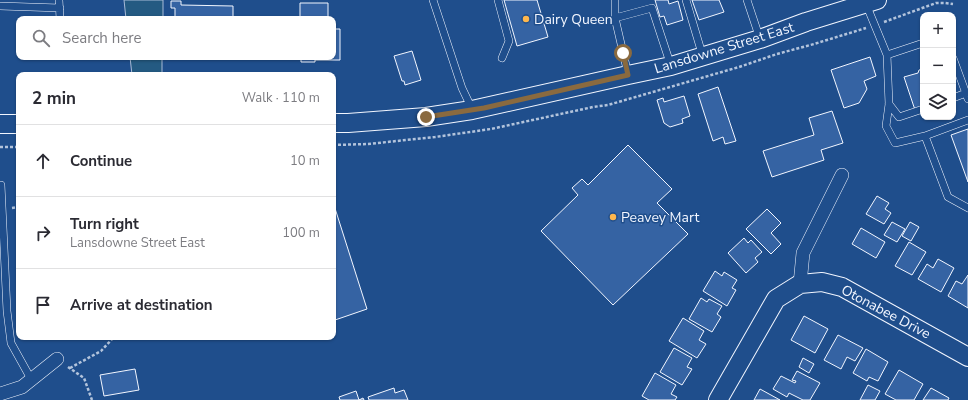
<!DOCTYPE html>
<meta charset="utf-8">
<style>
:root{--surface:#fff;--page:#f2f2f3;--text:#2b2b33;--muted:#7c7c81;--line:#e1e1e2}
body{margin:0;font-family:"Nunito Sans",sans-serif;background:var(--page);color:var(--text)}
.controls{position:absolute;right:12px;top:12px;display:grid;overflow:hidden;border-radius:8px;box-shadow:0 1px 3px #0004}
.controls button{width:36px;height:36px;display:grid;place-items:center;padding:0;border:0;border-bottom:1px solid var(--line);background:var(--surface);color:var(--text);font:20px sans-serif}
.stop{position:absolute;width:12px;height:12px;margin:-9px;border:3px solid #8a6a3f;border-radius:50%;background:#fff}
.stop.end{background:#8a6a3f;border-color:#fff;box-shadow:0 1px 4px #0008}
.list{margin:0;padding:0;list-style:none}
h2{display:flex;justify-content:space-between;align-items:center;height:52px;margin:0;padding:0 16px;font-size:17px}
h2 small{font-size:13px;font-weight:400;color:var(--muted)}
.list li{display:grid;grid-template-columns:26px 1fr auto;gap:12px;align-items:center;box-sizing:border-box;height:72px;padding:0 16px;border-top:1px solid var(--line)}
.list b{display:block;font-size:15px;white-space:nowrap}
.list p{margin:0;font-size:13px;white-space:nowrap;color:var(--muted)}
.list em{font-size:13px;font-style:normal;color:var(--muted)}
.icon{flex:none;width:22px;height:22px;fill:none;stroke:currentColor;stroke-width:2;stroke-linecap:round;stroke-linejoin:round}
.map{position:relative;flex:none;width:968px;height:400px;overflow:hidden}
.search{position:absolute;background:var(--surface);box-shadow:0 1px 3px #0004;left:16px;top:16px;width:320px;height:44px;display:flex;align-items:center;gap:10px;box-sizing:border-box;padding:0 14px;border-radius:8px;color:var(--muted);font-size:15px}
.panel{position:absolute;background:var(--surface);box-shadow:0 1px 3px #0004;left:16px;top:72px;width:320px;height:268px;border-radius:8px}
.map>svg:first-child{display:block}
</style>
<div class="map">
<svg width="968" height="400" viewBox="0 0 968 400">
<rect width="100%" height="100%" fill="#1f4e8c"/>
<path fill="#245a82" stroke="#a8bbd7" d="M124,0H163V19H126Z
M130,57H162V75H132Z"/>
<path fill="#3563a3" stroke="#f2f6ff" d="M504,0H537L548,37L517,46Z
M655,0H668L669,4L678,1L683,20L667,25L664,16L660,17Z
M692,0H719L724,12L699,20Z
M171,1H181V5L233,6V19H175V8H171Z
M300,3H328V19H300Z
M333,29H340V60H315V62H301V57H333Z
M412,51L421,80L405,85L404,81H402L394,56Z
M870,57L876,76L864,81L867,89L859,103L844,108L831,70Z
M923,69V107L915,110L904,77L918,73L919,70Z
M718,87L736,141L725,144L723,137L713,141L698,94Z
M684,96L690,116L682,119L683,123L670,127L664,123L657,100L663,98L664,102Z
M832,111L843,143L821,150L824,160L772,177L763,151L814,135L809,118Z
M968,129V182L951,135Z
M628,145L672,189L657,203L688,234L613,305L541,231L578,195L572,188L582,179L588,185Z
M877,196L889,203L885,209L891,213L884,224L866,214Z
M333,202L367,309L335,320L333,313Z
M767,209L781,223L771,233L781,244L771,254L746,229Z
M892,222L905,229L897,242L884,235Z
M910,222L919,227L911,241L902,236Z
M861,228L885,242L876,258L852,244Z
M744,238L748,243L751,240L762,252L755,258L758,262L746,273L728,253Z
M909,242L926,252L912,275L895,266Z
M938,259L954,268L941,292L918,279L927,264L933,268Z
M715,271L722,276L724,272L737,280L732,288L736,290L727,306L703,291Z
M968,275V308L948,296L956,281L962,284Z
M701,298L707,302L709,299L722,306L717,314L721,317L712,332L689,319Z
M804,316L828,329L815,353L791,340Z
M683,318L704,331L699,340L706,344L697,358L669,341Z
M838,335L863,348L855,361L847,357L841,369L824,360Z
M674,348L692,358L687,367L692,369L682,385L660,372Z
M866,349L888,362L878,381L869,377L867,381L853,373Z
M803,358L814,364L809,373L799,367Z
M135,369L139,390L104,396L100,375Z
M899,370L923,384L914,400H896L885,394Z
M797,371L820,383L810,400H803L789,393L787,397L773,389L781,376L795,383L796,381L792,380Z
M655,373L676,385L671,394L677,397L675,400H649L642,396Z
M868,385L880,391L875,400H860Z
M394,388L395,393L404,390L408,400H369L368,397Z
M931,388L949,398L948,400H923Z
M760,389L780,400H754Z
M356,391L359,400L363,398L364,400H340L339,397Z"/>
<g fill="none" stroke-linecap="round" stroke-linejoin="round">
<g stroke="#f2f6ff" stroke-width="8">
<path id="lane" d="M59,0L60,19
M433,0L462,88L472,109
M498,0L509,41L502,58
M615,0V18L628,74
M686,0L703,57
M747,0L760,39
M866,4L887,55L923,43
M0,6L60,8
M615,18L652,8L671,66
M887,55L889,104L886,126L895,143L925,136
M953,58L968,99
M953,98L966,93
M889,104L899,117L923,109
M968,120L925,136L948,197L968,208
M0,185H1L7,311L11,343L31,379"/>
</g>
<g stroke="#f2f6ff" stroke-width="14">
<path id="street" d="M800,284L803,253L842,175
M0,394L22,387L57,359"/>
</g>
<g stroke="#f2f6ff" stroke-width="20">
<path id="secondary" d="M333,123H348L426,117L472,110L628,75L671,66L760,39L806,22L877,0
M0,124H19
M718,400L776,299L800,284L822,282L842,287L968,357"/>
</g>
<path stroke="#b3c4dc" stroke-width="2.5" stroke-dasharray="3 2" stroke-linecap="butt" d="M884,22L936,3H945L953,4
M333,145L368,144L435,137L491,129L593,107L608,105L739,67L777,54L814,44L866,28
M0,147H19
M12,208L19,207
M68,367L84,378L92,400
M70,368L101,351L114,337"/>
<use href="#lane" stroke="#1f4e8c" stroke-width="7"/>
<use href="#street" stroke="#1f4e8c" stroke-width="13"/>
<use href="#secondary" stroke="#1f4e8c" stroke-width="18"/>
</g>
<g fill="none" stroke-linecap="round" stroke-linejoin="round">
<path stroke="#8a6a3f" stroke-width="5" d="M426,117L484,108L628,75L623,53"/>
</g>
<g fill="#ffb74d" stroke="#1f4e8c" stroke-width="1.5">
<circle cx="526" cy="19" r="4"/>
<circle cx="613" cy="217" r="4"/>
</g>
<g text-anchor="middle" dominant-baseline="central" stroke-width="3" stroke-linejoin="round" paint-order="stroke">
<g font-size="14" fill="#f2f6ff" stroke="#1f4e8c" text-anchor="start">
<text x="534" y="19">Dairy Queen</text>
<text x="621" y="217">Peavey Mart</text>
</g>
<g font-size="14" fill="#f2f6ff" stroke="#1f4e8c">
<text transform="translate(724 48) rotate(-17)">Lansdowne Street East</text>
<text transform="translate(886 312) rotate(28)">Otonabee Drive</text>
</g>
</g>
</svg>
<div class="controls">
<button>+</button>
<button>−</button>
<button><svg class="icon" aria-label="layers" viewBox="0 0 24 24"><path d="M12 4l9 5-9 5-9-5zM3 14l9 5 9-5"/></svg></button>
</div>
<div class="stop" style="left:623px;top:53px"></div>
<div class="stop end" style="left:426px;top:117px"></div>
<div class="search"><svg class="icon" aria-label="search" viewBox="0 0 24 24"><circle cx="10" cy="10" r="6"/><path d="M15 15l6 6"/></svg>Search here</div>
<section class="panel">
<h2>2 min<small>Walk · 110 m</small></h2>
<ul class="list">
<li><svg class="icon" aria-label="ahead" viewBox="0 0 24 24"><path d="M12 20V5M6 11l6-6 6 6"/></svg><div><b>Continue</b></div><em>10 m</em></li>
<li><svg class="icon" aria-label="right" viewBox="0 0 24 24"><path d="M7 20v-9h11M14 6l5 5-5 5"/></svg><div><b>Turn right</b><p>Lansdowne Street East</p></div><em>100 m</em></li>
<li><svg class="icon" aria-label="arrive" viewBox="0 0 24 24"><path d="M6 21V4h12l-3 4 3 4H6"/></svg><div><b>Arrive at destination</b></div></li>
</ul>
</section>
</div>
